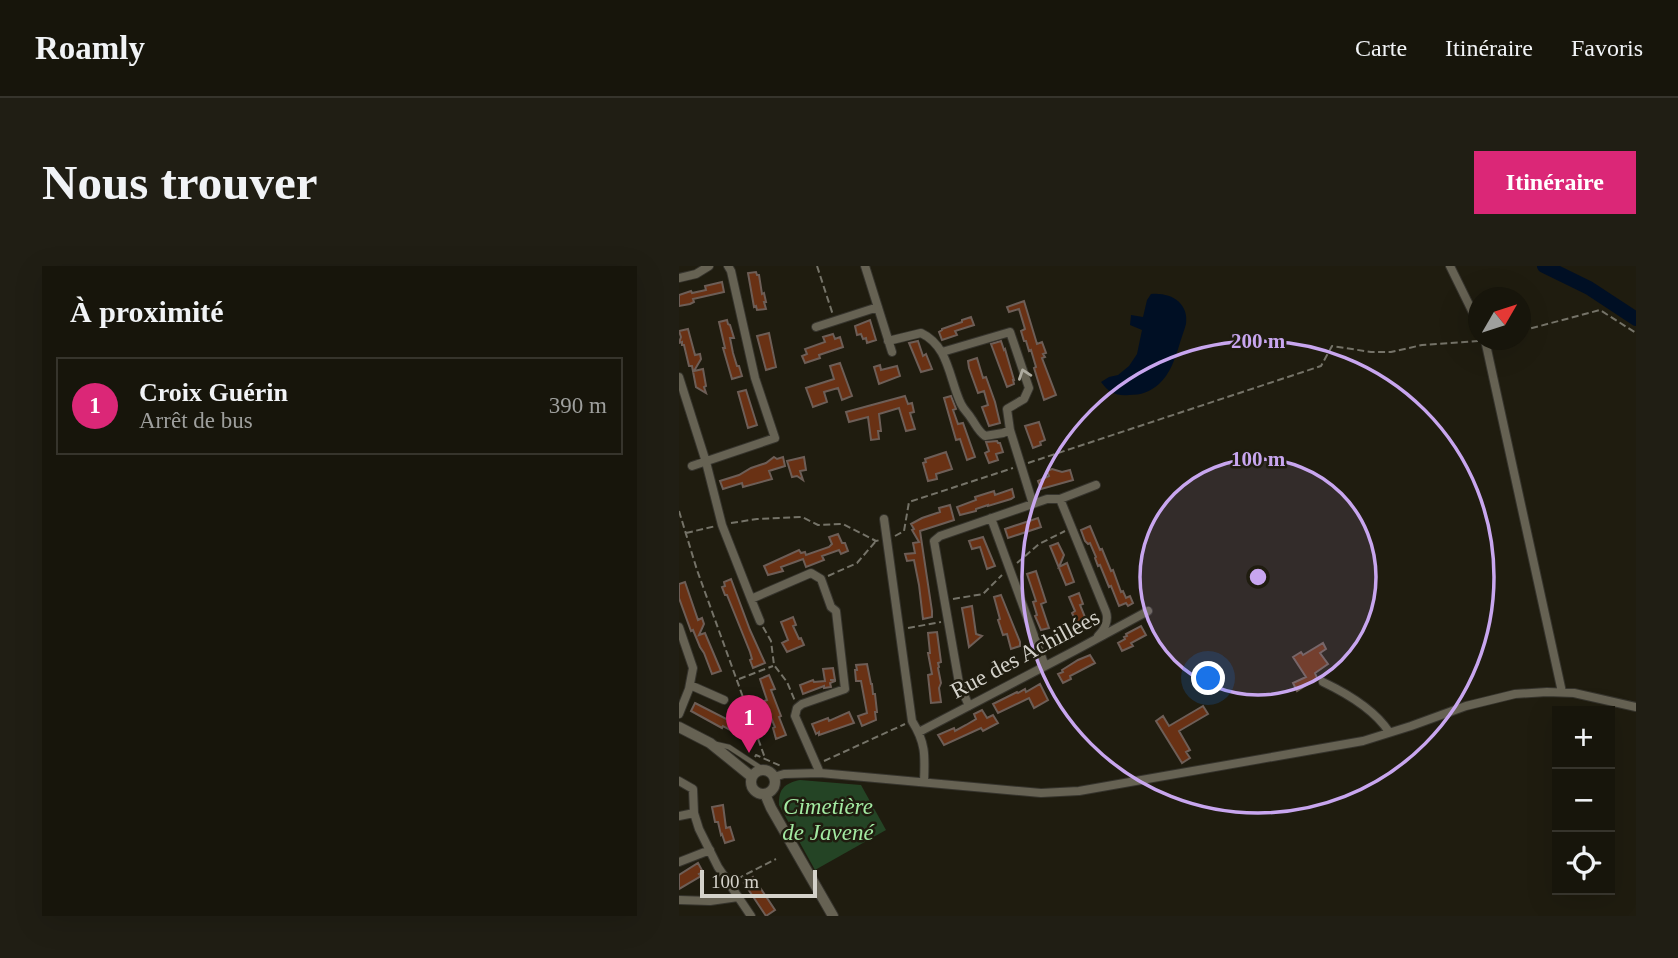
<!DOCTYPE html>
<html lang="fr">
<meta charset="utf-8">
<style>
:root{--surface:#17150b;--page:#201e14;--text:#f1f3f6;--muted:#9e9f9d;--line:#36342c;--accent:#db2777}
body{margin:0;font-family:Georgia,serif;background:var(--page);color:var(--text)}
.controls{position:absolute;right:21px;bottom:21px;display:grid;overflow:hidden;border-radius:0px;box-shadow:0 7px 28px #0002}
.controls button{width:63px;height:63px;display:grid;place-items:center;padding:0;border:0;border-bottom:2px solid var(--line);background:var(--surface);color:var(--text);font:35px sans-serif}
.compass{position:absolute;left:789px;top:21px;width:63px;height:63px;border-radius:50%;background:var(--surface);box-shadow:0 7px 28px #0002;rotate:51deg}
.scale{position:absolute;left:21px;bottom:18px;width:117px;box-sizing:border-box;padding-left:7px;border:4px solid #d4d2ca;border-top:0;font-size:19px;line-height:24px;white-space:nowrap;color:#d4d2ca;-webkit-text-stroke:5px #1f1c0f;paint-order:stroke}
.you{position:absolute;left:530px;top:413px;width:24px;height:24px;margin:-18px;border:5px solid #fff;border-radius:50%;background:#1a73e8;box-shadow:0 0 0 10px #1a73e833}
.badge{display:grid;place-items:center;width:46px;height:46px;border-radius:50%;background:var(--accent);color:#fff;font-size:23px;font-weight:700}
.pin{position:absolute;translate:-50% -58px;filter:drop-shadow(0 2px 4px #0008)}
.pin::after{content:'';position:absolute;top:37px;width:24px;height:21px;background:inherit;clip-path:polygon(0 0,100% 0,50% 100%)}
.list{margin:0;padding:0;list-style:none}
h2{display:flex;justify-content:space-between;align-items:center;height:91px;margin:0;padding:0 28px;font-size:30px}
h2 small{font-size:23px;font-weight:400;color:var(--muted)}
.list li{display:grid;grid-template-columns:46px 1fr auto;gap:21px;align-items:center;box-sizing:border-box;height:98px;margin:0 14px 14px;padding:0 14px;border:2px solid var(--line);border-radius:0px}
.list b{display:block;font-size:26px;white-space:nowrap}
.list p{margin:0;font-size:23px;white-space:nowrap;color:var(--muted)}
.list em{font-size:23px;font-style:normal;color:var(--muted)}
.icon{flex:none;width:38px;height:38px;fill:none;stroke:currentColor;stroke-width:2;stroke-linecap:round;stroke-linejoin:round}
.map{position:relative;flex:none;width:957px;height:650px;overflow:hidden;border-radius:0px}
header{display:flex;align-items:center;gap:42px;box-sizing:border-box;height:98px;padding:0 35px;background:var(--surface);border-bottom:2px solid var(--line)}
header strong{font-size:33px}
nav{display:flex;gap:38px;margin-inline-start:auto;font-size:24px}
.intro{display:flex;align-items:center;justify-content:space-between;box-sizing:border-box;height:168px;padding:0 42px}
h1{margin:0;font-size:49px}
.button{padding:18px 32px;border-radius:0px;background:var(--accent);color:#fff;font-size:24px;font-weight:700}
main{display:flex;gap:42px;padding:0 42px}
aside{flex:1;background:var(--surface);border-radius:0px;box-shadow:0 7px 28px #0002}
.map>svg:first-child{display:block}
</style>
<header>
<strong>Roamly</strong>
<nav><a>Carte</a><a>Itinéraire</a><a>Favoris</a></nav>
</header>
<div class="intro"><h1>Nous trouver</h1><a class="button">Itinéraire</a></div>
<main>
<aside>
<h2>À proximité<small></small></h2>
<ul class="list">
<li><span class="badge">1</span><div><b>Croix Guérin</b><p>Arrêt de bus</p></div><em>390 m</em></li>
</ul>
</aside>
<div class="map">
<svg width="957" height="650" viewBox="0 0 957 650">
<rect width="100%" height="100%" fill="#1f1c0f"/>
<path fill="#244425" d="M121,514L182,519L207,564L136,604L100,539C99,523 106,517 121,514Z"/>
<path fill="#000f24" d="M472,28C492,26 510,37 507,58C505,65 502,73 500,80C496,93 491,108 480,118C471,126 462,129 450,129C437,130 430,127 422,116L430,111L439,109L450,100L458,88L463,64L451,59L452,49L464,51L468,34Z"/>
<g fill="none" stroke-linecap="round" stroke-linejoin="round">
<path stroke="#000f24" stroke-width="14" d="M865,0L910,22L957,53"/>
</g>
<path fill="#693114" stroke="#6d5e57" stroke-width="2" d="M77,6L78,9H80L83,28L85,27L87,36H85L87,43L78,44L77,40L75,41L69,7Z
M43,16L45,26L14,33L15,36L11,38L0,40V29L12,25L13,27L27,24L26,20Z
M345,35L358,78L363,76L367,87L364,88L366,91L363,92L377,129L365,134L355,102L357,101L352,84L350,85L347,75H345L342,65L346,63L340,43L330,46L328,41Z
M292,51L295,59L276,65L278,69L263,74L260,66L263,64V63L283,56V54Z
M48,54L49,58L51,59L55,72H51L54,87L58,100H60L63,110L53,113L44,82H46L40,56Z
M191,54L197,74L188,77L187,72L184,73L182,68L178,69L176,60Z
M9,63L16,89L21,88L22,93L15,105L24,103L27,120L25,121L27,127L17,121L13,100H10L5,79H3V76L0,77L2,71L0,65Z
M90,67L97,101L87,104L78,70Z
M154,68L156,73L161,71L164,81L140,89L141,92L126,97L123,90L128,88L126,83L146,76L144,71Z
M239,75L244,90L247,88L253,103L242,106L230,77Z
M322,75L325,84L326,83L335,114H334L335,118L328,121L312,78Z
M298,92L304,112L307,111L316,136L321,157L310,160L303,141L309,139L305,125L299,127L290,102L289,95Z
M161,97L173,130L163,134L159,122L145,126L148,136L134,141L127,122L155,113L151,100Z
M201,99L202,104L218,100L221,110L200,118L195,101Z
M67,124L78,159L69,162L59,126Z
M226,130L229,138L233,137L235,146L231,147L236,163L227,165L220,142L200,148L202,165H199L200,173L192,174L189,151L170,156L167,146Z
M272,130L277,143L274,144L279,158L284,157L296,191L288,194L281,173L277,174L265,132Z
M360,156L366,174L361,176L362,179L354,182L346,160Z
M318,175L319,177H321L324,186L317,188L319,194L310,197L306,187L310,185L307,176Z
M267,186L273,203L257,208L258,213L249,215L244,197L247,196L246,193Z
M95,191L98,193L104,191L106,200L90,205L93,213L64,221L63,217L44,223L41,215L60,209L72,202L87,197Z
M125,191L127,204L121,205L124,214L118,210L113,211L108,195Z
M373,203L383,206L391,204L394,214L362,223L359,215L370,210L368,205Z
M333,223L335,231L332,233L309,240V239L297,243V245L281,249L278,241L297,234L296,231L315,225L316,229Z
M271,239L275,254L241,265L253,345V351L244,353L240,319L235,294L228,295L226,288L236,287L234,277L240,276L233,264L235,263L232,258L243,252L261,246L260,242Z
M359,252L362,261L329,272L326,263Z
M411,260L421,284L423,283L432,305L434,304L442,326L444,325L447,332L451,330L454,337L449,340L447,337L440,340L432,320L430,321L421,299L419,300L416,292L417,291L411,277L409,278L406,275L402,264Z
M159,268L163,277H166L169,285L162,288L160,284L143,290L145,294L127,301L124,293L116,296L102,301L104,305L89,309L85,300L120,284L122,287L126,286L127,289L150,281L153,278L150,271Z
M304,271L316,300L308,303L301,281L293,283L290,275Z
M379,277L385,289L380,301L388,297L395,316L387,319L371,280Z
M357,305L367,336L362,338L370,362L362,364L356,350L358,349L354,336L357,335L348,308Z
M52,313L71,364L86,397L74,402L71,394L73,393L71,386L48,329H46L43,321L46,320L45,316Z
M6,316L19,354L23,352L25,358L20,369L26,367L42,405L33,408L25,387L21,381L14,364L12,365L0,332V318Z
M400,327L404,338L401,339L408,356L399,360L393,347L396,345L390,331Z
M322,329L341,376V380L332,383L328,368L324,369L319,354L321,353L315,331Z
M293,340L297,368L303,370L290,381L283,342Z
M114,351L117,359L114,360L120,373L122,372L125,379L108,386L103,377L109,374L102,356Z
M462,360L467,369L452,377L454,380L443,385L439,377L446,373L445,371L448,370L447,368Z
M258,366L262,396L259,397L260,401L259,402L262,417L260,422L262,436L252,437L249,409L253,408L249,387H251L249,367Z
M644,377L647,383L641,387L649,398L636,407L638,412L618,425L614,417L627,411L614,391L622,386L624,389Z
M411,389L416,397L391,410L392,413L384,417L379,408L384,406L383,404L399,394Z
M188,398L192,418H193L194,428H196L198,446H196L197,454L183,460L179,450L188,447L182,415H177L176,404H178L177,399Z
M154,402L156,414H151H156V415L151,417L152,421L145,422V420L124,428L121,419L134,414L135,416L146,415L144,403Z
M90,409L96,423L92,424L102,450L100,451L107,469L97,473L94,462L96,461L85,435L88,434L81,413Z
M361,418L369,434L355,442L350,432L319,447L314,438L338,426L339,427L346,423L347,426Z
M16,437L55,457L56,455L71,462L66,472L44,460L43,462L12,445Z
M524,440L529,448L500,465L511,484L507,486L511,492L503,497L477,455L484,450L490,460Z
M303,444L308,452L314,449L319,457L304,465L302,462L265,479L259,469L275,462L276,465L287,459L297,453L295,448Z
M170,446L175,457L140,469V466L137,468L133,458L149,452L150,455Z
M44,539L47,562L51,561L55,574L46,577L43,568L42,569L39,556H36L33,541Z
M19,597L24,606L20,608L22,610L0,623V609Z
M74,611L96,644L87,650L65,617Z"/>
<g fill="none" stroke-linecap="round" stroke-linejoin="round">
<g stroke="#36342d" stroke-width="6">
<path id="service" d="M37,478L50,481L85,504"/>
</g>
<g stroke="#36342d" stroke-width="10">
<path id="minor" d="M186,0L213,86
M771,0L800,59
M0,12L17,8L30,0
M137,61L199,41
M806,74L883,426
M209,75L242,67C270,80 270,113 282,138C285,144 289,147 292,152C297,159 299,165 306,170L324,167L331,164
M263,86L331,66L350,122L345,133L328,143L331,164L354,238
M0,111L27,196L43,259L72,333L132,307L142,313L152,341L157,345L166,423L123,438L118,442L116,450L141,507
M13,200L96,172L76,112L52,5L49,0
M381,233L427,346C430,355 425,364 419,370
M312,252L366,400
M205,253L233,455C247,477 246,490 245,516
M72,333L81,355
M0,361L14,402L10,423L0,448
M644,416C667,427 696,444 710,466
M11,419L45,434
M290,440L280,417L255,275L261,270L368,233H381L417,219
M240,466L397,384L469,345
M95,511L105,508L141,507L362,527L400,525L684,475L732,460L787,440L836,428L868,426L895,427L957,441
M0,515L14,523L15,547L20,563L39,601L72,650
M0,550L15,547
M0,596L31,584
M0,634L31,635L59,631"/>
</g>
<g stroke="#36342d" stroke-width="12">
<path id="tertiary" d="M0,461L31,477L73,511
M72 516a12 12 0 1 1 24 0a12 12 0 1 1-24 0Z
M86,528L92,542L154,650"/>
</g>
<path stroke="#757368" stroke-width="2" stroke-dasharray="7 3.5" stroke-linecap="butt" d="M138,0L154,49
M842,65L921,44L957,67
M349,197L642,100L653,80L692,86H712L743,79L799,75
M0,245L18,304L86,492
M52,257L78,253L123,251L139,259L164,258L197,275L201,274
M7,267L37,260
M216,270L225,265L230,236L334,202
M338,297L360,278L386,265
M149,310L178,297L197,275
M274,333L304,328L323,309
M84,361L92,375L95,399L108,416L116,435
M229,362L262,356
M60,413L94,400
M76,491L77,489L102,500
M145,495L226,458
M58,613L97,593"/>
<use href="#service" stroke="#666253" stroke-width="4.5"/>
<use href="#minor" stroke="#666253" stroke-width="8"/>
<use href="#tertiary" stroke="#666253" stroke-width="10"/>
</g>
<defs><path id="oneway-chevron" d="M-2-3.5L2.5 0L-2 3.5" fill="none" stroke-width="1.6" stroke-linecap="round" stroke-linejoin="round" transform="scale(1.75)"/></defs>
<use stroke="#aeaba0" href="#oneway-chevron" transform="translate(345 108) rotate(-109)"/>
<circle cx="579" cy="311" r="118" fill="#c8a6ef" fill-opacity=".12"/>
<g fill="none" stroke="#c8a6ef" stroke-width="3.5">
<circle cx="579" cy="311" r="118"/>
<circle cx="579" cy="311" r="236"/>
</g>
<g text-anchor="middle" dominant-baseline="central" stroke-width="5" stroke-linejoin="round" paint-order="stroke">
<g font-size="23" fill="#d4d2ca" stroke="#1f1c0f">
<text transform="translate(346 388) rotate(-28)">Rue des Achillées</text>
</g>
<g font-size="23" font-style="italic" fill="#a3eaa2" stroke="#1f1c0f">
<text x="149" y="540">Cimetière<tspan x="149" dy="26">de Javené</tspan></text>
</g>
</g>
<circle cx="579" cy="311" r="10" fill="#c8a6ef" stroke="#1f1c0f" stroke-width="3.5"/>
<g font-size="21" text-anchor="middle" font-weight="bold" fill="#c8a6ef" stroke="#1f1c0f" stroke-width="5" stroke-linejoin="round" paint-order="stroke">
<text x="579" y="82">200 m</text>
<text x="579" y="200">100 m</text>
</g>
</svg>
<div class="controls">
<button>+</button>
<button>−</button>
<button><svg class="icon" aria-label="locate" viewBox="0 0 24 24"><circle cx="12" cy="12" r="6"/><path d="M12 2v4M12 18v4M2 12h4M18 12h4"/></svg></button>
</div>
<svg class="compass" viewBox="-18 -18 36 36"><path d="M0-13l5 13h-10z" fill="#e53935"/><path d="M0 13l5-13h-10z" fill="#9e9f9d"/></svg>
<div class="scale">100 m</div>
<div class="you"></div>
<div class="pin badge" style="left:70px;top:487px">1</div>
</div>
</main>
